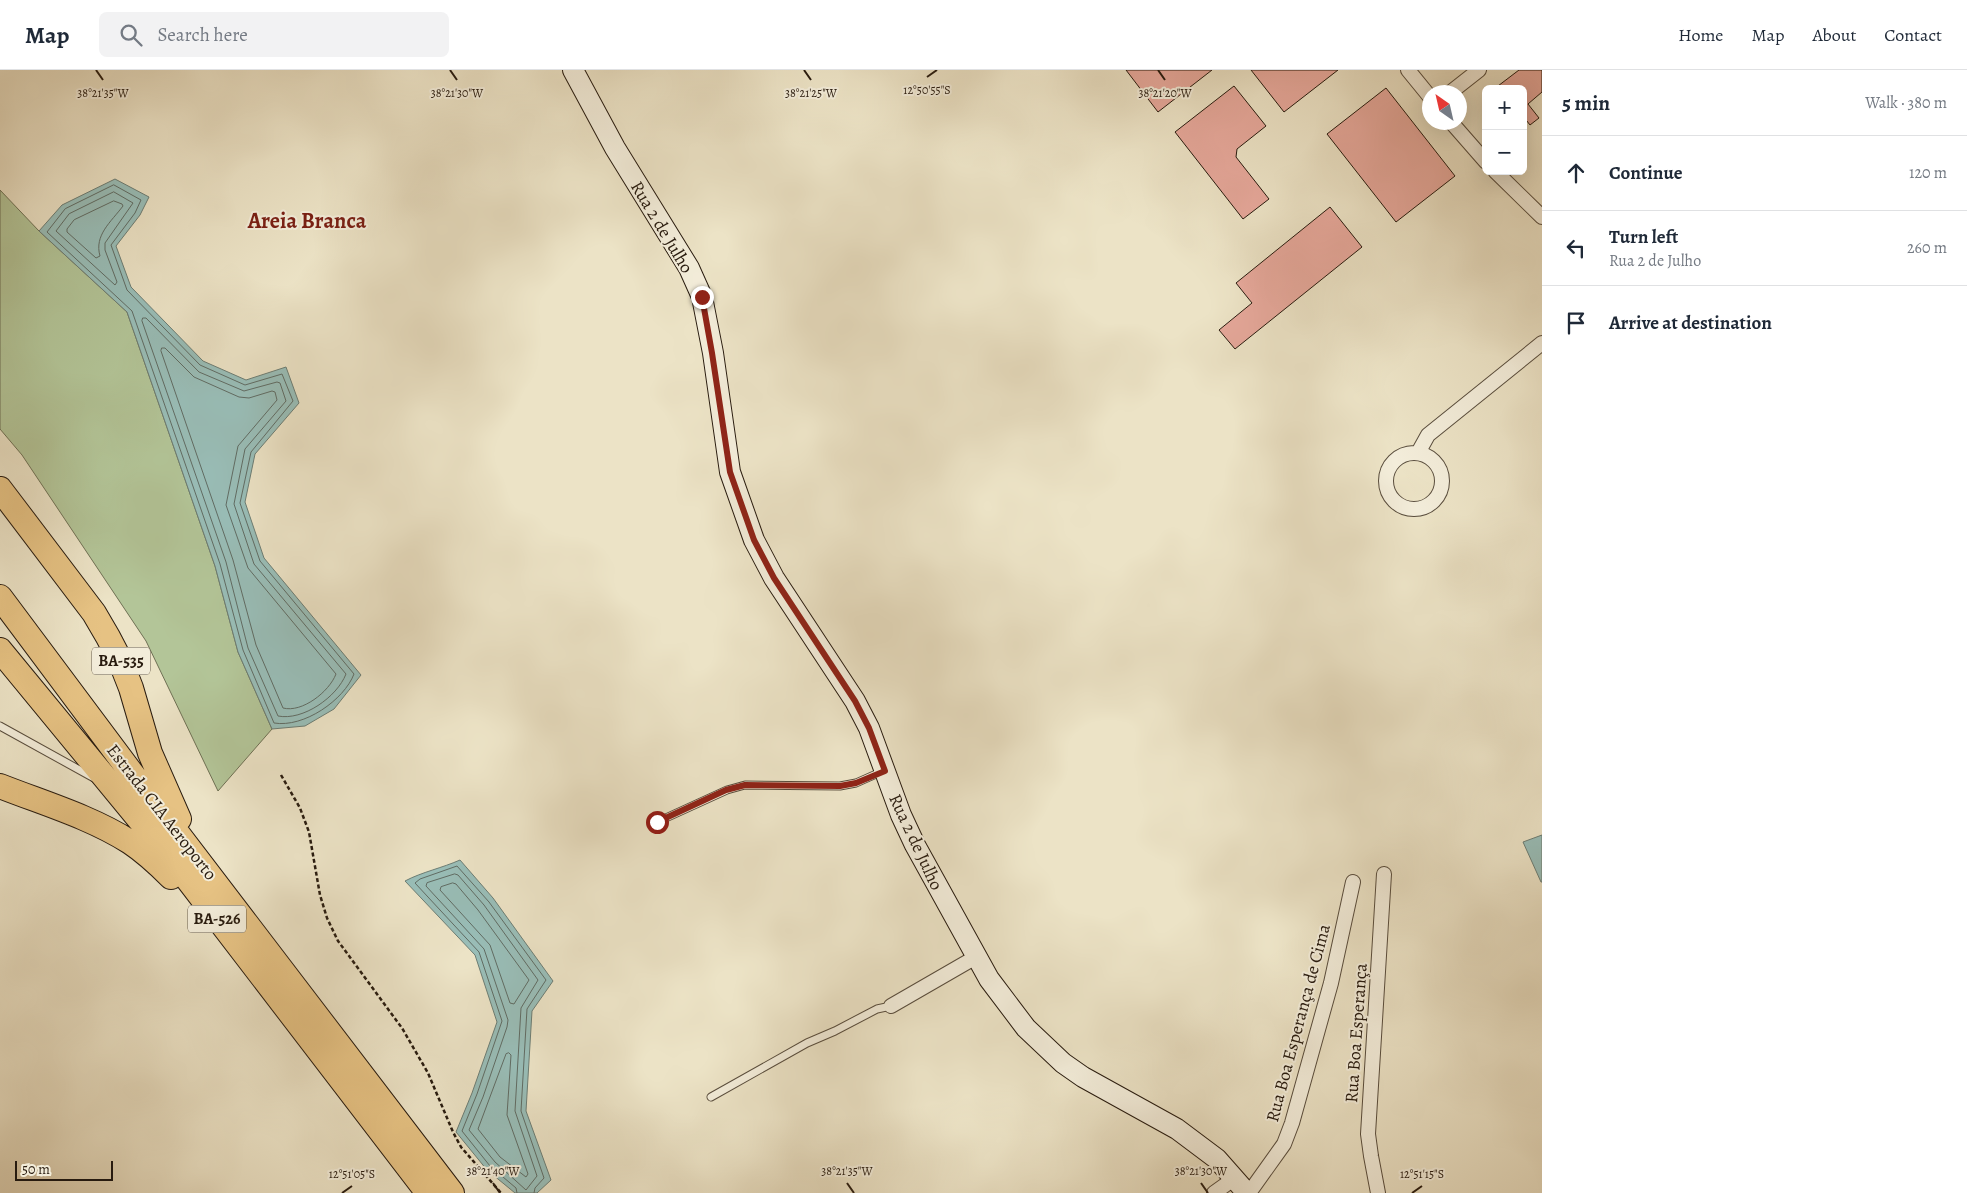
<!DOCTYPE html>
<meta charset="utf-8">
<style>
:root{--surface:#fff;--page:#f2f2f3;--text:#1f2937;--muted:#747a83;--line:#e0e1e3}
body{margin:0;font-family:Alegreya,serif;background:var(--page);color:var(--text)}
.controls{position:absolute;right:15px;top:15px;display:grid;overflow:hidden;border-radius:8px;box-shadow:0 5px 20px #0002}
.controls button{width:45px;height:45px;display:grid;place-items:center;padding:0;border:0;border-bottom:1px solid var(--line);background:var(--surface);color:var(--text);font:25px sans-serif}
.compass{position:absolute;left:1422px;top:15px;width:45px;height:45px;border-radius:50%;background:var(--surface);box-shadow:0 5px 20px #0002;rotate:326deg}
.scale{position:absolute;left:15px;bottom:12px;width:98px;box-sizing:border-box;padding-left:5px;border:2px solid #281b0f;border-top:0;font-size:14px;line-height:18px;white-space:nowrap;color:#281b0f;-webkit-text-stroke:4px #f3edda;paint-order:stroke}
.stop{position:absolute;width:15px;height:15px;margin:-11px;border:4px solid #8f2418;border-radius:50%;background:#fff}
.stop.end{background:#8f2418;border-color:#fff;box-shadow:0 1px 5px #0008}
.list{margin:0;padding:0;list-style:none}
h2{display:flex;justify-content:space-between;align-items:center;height:65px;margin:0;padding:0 20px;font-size:21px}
h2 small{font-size:16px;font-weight:400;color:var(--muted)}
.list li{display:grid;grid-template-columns:32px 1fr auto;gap:15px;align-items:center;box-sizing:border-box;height:75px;padding:0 20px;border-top:1px solid var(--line)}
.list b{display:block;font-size:19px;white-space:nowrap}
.list p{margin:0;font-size:16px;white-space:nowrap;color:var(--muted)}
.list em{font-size:16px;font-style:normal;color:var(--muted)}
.icon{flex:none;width:28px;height:28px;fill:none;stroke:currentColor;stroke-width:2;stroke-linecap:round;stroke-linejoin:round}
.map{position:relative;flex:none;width:1542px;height:1123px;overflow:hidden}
header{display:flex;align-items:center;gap:30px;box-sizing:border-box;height:70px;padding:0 25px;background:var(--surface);border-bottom:1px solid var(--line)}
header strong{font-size:24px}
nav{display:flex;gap:28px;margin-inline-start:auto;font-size:18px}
.search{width:350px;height:45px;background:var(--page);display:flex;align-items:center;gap:12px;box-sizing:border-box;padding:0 18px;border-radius:8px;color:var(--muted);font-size:19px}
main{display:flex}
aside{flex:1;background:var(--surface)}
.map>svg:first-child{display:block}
</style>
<header>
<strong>Map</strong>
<div class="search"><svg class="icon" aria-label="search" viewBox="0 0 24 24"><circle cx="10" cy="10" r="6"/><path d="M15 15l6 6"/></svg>Search here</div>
<nav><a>Home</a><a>Map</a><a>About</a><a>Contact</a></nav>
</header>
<main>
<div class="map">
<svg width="1542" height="1123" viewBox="0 0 1542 1123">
<rect width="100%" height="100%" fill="#ece3c6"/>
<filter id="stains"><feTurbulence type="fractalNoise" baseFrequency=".004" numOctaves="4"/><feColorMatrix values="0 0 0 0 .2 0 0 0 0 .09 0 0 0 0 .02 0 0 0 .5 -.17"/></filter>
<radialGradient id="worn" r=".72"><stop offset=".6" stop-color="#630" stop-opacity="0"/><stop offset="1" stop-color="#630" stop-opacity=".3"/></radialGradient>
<path fill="#b3c598" stroke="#6e7054" d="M0,120L39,161L127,242L215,496L238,582L272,659L218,721L146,571L22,385L0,359Z"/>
<path fill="#99beb8" stroke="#6c7d74" d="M115,109L149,127L140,145L116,176L131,217L203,291L246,310L286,297L299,333L255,384L245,432L264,488L361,605L334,639L305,656L272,659L238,582L215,496L127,242L39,161L62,135Z
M1542,765V812H1541L1523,772Z
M460,790L493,828L553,911L532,941L526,1041L551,1110L537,1123H515L487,1100L456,1062L472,1023L497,952L475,885L405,811C422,802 442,798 460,790Z"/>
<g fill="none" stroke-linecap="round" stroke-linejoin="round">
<path stroke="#606c64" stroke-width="1" d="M114,115L141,130L135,143L111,175L127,220L200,295L245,315L282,304L293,331L251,382L240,433L260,491L354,604C344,630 304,658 274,653L243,580L220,494L132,241L47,162L65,139Z
M114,122L133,133L105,173V180L117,212L115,215L56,161L69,144Z
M114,131L122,134L123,136C111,152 94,165 100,186L96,188L67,162V159L74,150Z
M143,248H146L199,302L244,321L277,312L280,313L286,331L245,379L234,434L254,494L346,604C337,627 303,651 278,646L248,578L226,492L142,251Z
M162,278H165L194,307L239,327L249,328L272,321L275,322L277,330L238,376L226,435L248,498L336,604C329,622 302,643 283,638L256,575L233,490L161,281Z
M455,804L458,805L484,835L538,910L521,938L515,1041L537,1106L526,1120L495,1092L469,1060L483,1027L507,957L508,950L484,879L426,816L427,813Z
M453,813L456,814L478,840L529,910L514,934L510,933L490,875L440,820L441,817Z
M509,983L511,985L507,1045L528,1104L526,1107L500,1087L478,1059L506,984Z
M517,1123L516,1118L490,1096L462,1061L477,1024L502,951L479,882L415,813L420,809L457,796L489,832L546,910L527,939L521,1041L544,1108L535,1118L534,1123"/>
</g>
<path fill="#e6a89b" stroke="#281b0f" d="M1126,0H1212L1158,42Z
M1251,0H1338L1284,42Z
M1519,0H1542V22L1528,34L1539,48L1530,55L1523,46V19H1494Z
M1234,16L1266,56L1237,79L1236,87L1269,129L1243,149L1175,62Z
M1386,18L1455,106L1396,152L1327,64Z
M1330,137L1362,177L1235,279L1219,260L1252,233L1236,213Z"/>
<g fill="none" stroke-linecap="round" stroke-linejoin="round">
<g stroke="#594d3d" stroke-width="9">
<path id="service" d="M0,656L94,708
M657,752L727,720L745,715L840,716L856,713L883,701
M711,1027L807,973L835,961L877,939L891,936"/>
</g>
<g stroke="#594d3d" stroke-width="16">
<path id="minor" d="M1408,0L1430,27
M1451,22L1479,0
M1451,52L1486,92
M1495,101L1542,147
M1386 411a28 28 0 1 1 56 0a28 28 0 1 1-56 0Z
M1418,383L1428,365L1542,273
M891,936L976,887
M1214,1123L1235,1108
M1249,1123L1284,1074L1292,1053L1331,913L1353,812
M1378,1123L1371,1086L1368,1064L1384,804"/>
</g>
<g stroke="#281b0f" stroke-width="22">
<path id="secondary" d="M573,0L615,78L689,198L702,227L713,283L730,402L754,470L774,508L855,631L869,658L901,745L915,775L989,909L1026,958L1063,993L1083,1007L1177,1059L1217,1089L1247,1123"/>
</g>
<g stroke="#281b0f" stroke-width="26">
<path id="trunk" d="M0,419L94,543L108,567L120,590L131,618L150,683L179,749
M0,527L136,709L452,1123
M0,580L176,794L428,1123
M0,716C43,733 91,747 130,772C145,782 158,794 171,807"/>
</g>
<path stroke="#281b0f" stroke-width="2.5" stroke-dasharray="4 2.5" stroke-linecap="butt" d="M281,705L300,738L309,762L320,825L327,848L338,871L402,958L428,1003L453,1062L461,1077L501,1123"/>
<use href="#service" stroke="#f3edda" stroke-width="7"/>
<use href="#minor" stroke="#f3edda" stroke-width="14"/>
<use href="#secondary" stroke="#f3edda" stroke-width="20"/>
<use href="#trunk" stroke="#e6c283" stroke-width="24"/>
</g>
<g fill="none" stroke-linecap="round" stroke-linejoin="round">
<path stroke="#8f2418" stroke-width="6" d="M657,752L726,720L745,715L840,716L856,713L885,701L869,658L855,631L774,508L754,470L730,402L712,283L702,227"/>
</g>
<path fill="none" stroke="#281b0f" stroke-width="2" d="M96,0L103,10M450,0L457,10M804,0L811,10M1158,0L1165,10M927,7L937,0M493,1113L500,1123M847,1113L854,1123M1201,1113L1208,1123M342,1123L352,1116M1412,1123L1422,1116"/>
<g text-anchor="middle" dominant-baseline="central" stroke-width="4" stroke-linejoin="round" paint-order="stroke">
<g fill="#f3edda" stroke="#655a4c" stroke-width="1">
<rect x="92" y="577.5" width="58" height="27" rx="4"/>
<rect x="188" y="835.5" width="58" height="27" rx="4"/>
</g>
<g font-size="16" font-weight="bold" fill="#281b0f">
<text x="121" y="591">BA-535</text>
<text x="217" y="849">BA-526</text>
</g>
<g font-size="18" fill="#281b0f" stroke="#f3edda">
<text transform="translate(662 157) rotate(59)">Rua 2 de Julho</text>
<text transform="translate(162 742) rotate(52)">Estrada CIA Aeroporto</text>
<text transform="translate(916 772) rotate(65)">Rua 2 de Julho</text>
<text transform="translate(1298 953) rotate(-75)">Rua Boa Esperança de Cima</text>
<text transform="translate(1356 963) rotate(-86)">Rua Boa Esperança</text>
</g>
<g font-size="22" font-weight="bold" fill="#7a1f14" stroke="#f3edda">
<text x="307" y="151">Areia Branca</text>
</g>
</g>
<g font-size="12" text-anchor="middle" fill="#281b0f" stroke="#f3edda" stroke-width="4" stroke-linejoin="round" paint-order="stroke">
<text x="927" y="24">12°50'55"S</text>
<text x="103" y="27">38°21'35"W</text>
<text x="457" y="27">38°21'30"W</text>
<text x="811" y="27">38°21'25"W</text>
<text x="1165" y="27">38°21'20"W</text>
<text x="493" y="1105">38°21'40"W</text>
<text x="847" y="1105">38°21'35"W</text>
<text x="1201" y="1105">38°21'30"W</text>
<text x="352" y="1108">12°51'05"S</text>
<text x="1422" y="1108">12°51'15"S</text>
</g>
<rect width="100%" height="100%" filter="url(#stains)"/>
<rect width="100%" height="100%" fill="url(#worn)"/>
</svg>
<div class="controls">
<button>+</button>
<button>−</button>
</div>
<svg class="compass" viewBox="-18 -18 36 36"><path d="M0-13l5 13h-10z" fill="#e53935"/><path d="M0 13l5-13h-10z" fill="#747a83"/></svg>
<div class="scale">50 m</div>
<div class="stop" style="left:657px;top:752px"></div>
<div class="stop end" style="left:702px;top:227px"></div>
</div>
<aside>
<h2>5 min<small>Walk · 380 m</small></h2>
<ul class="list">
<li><svg class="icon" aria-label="ahead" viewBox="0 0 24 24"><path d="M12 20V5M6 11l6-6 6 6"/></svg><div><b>Continue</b></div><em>120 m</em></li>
<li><svg class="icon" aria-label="left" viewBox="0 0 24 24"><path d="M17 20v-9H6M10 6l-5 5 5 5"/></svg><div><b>Turn left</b><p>Rua 2 de Julho</p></div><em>260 m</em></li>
<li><svg class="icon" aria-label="arrive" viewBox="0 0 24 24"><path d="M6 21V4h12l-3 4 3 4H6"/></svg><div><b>Arrive at destination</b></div></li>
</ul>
</aside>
</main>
